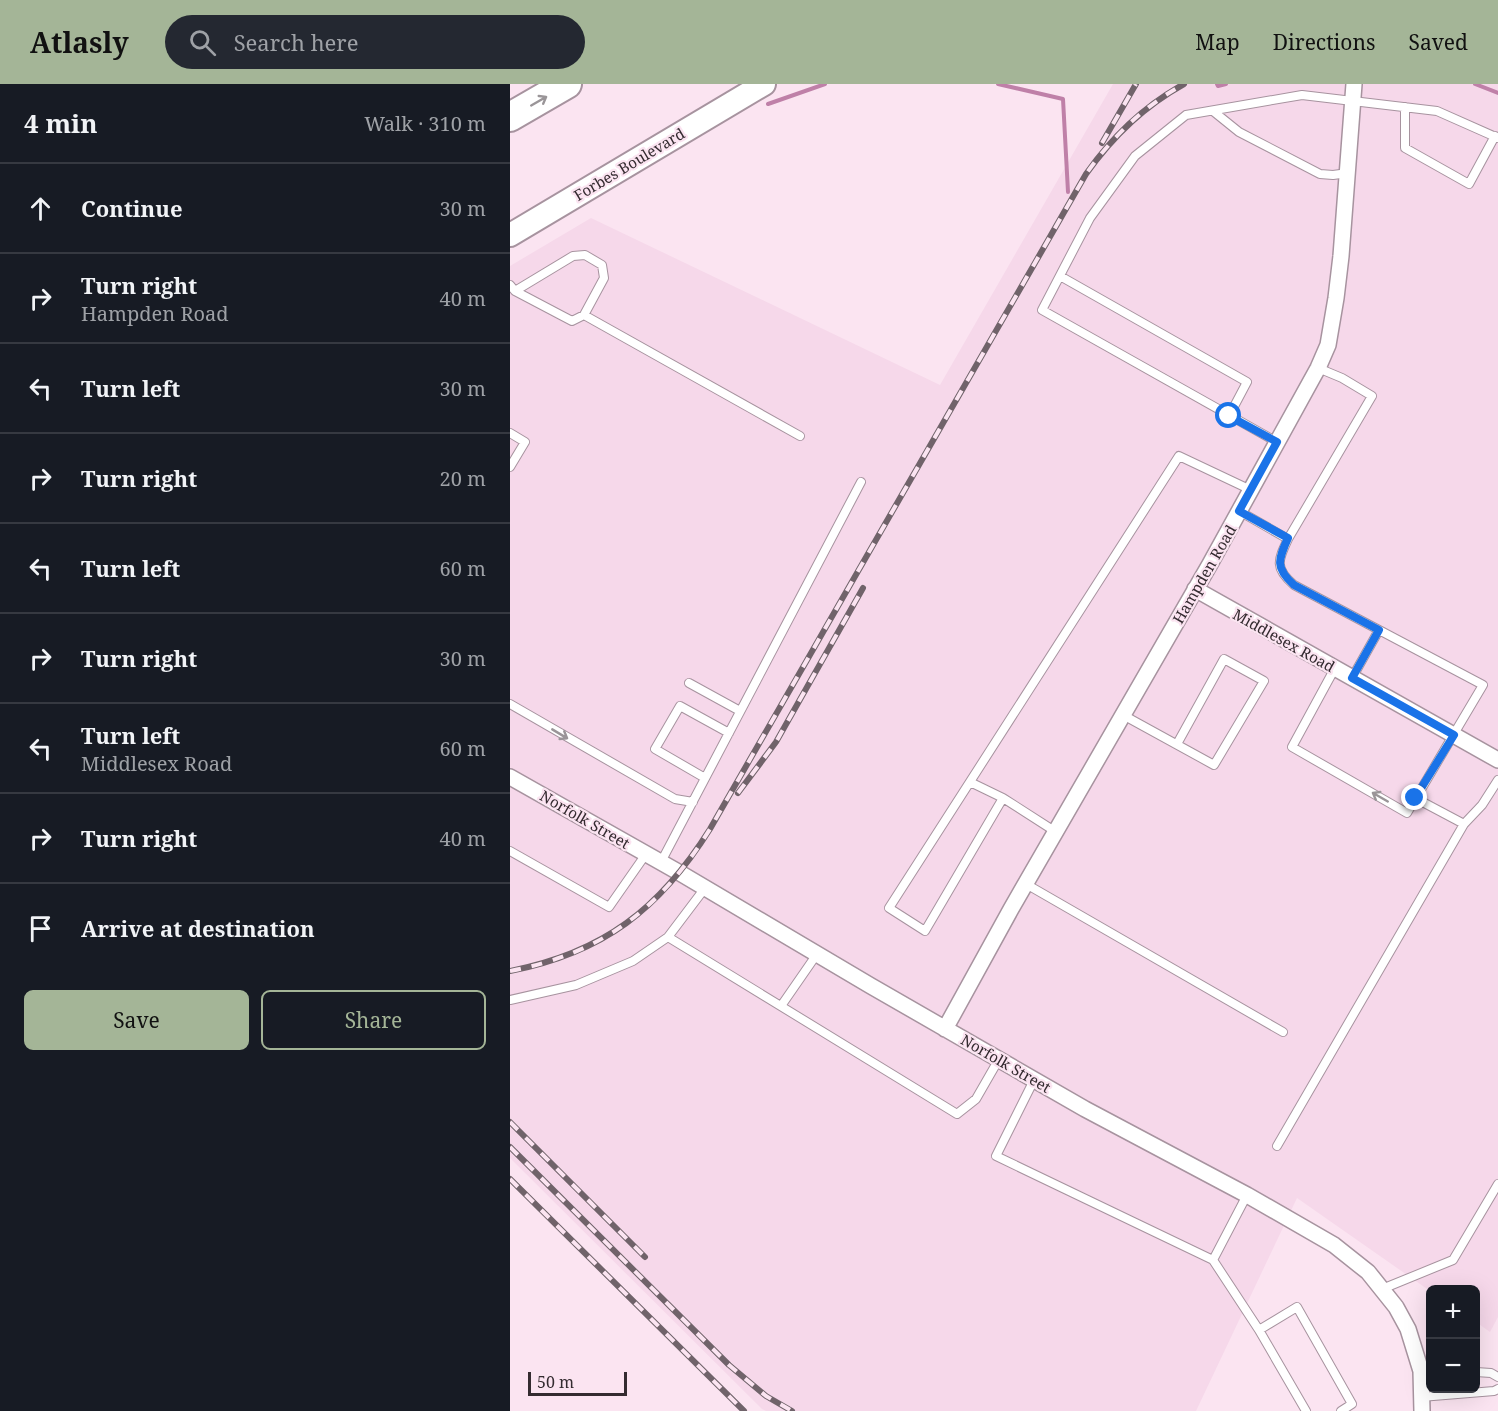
<!DOCTYPE html>
<meta charset="utf-8">
<style>
:root{--surface:#171b24;--page:#242831;--text:#f1f3f6;--muted:#9ea1a6;--line:#363941;--accent:#a4b597}
body{margin:0;font-family:"Noto Serif",serif;background:var(--page);color:var(--text)}
.controls{position:absolute;right:18px;bottom:18px;display:grid;overflow:hidden;border-radius:9px;box-shadow:0 6px 24px #0002}
.controls button{width:54px;height:54px;display:grid;place-items:center;padding:0;border:0;border-bottom:2px solid var(--line);background:var(--surface);color:var(--text);font:30px sans-serif}
.scale{position:absolute;left:18px;bottom:15px;width:99px;box-sizing:border-box;padding-left:6px;border:3px solid #342b30;border-top:0;font-size:16px;line-height:21px;white-space:nowrap;color:#342b30;-webkit-text-stroke:4px #fbe4f1;paint-order:stroke}
.stop{position:absolute;width:18px;height:18px;margin:-14px;border:4px solid #1a73e8;border-radius:50%;background:#fff}
.stop.end{background:#1a73e8;border-color:#fff;box-shadow:0 2px 6px #0008}
.list{margin:0;padding:0;list-style:none}
h2{display:flex;justify-content:space-between;align-items:center;height:78px;margin:0;padding:0 24px;font-size:26px}
h2 small{font-size:20px;font-weight:400;color:var(--muted)}
.list li{display:grid;grid-template-columns:39px 1fr auto;gap:18px;align-items:center;box-sizing:border-box;height:90px;padding:0 24px;border-top:2px solid var(--line)}
.list b{display:block;font-size:22px;white-space:nowrap}
.list p{margin:0;font-size:20px;white-space:nowrap;color:var(--muted)}
.list em{font-size:20px;font-style:normal;color:var(--muted)}
.actions{display:flex;gap:12px;padding:18px 24px}
.actions a{flex:1;padding:14px 0;border:2px solid var(--accent);border-radius:9px;text-align:center;font-size:21px;color:var(--accent)}
.actions .main{background:var(--accent);color:#111}
.icon{flex:none;width:33px;height:33px;fill:none;stroke:currentColor;stroke-width:2;stroke-linecap:round;stroke-linejoin:round}
.map{position:relative;flex:none;width:988px;height:1327px;overflow:hidden}
header{display:flex;align-items:center;gap:36px;box-sizing:border-box;height:84px;padding:0 30px;background:var(--accent);color:#111}
header strong{font-size:28px}
nav{display:flex;gap:33px;margin-inline-start:auto;font-size:21px}
.search{width:420px;height:54px;background:var(--page);display:flex;align-items:center;gap:15px;box-sizing:border-box;padding:0 21px;border-radius:33px;color:var(--muted);font-size:22px}
main{display:flex}
aside{flex:1;background:var(--surface)}
.map>svg:first-child{display:block}
</style>
<header>
<strong>Atlasly</strong>
<div class="search"><svg class="icon" aria-label="search" viewBox="0 0 24 24"><circle cx="10" cy="10" r="6"/><path d="M15 15l6 6"/></svg>Search here</div>
<nav><a>Map</a><a>Directions</a><a>Saved</a></nav>
</header>
<main>
<aside>
<h2>4 min<small>Walk · 310 m</small></h2>
<ul class="list">
<li><svg class="icon" aria-label="ahead" viewBox="0 0 24 24"><path d="M12 20V5M6 11l6-6 6 6"/></svg><div><b>Continue</b></div><em>30 m</em></li>
<li><svg class="icon" aria-label="right" viewBox="0 0 24 24"><path d="M7 20v-9h11M14 6l5 5-5 5"/></svg><div><b>Turn right</b><p>Hampden Road</p></div><em>40 m</em></li>
<li><svg class="icon" aria-label="left" viewBox="0 0 24 24"><path d="M17 20v-9H6M10 6l-5 5 5 5"/></svg><div><b>Turn left</b></div><em>30 m</em></li>
<li><svg class="icon" aria-label="right" viewBox="0 0 24 24"><path d="M7 20v-9h11M14 6l5 5-5 5"/></svg><div><b>Turn right</b></div><em>20 m</em></li>
<li><svg class="icon" aria-label="left" viewBox="0 0 24 24"><path d="M17 20v-9H6M10 6l-5 5 5 5"/></svg><div><b>Turn left</b></div><em>60 m</em></li>
<li><svg class="icon" aria-label="right" viewBox="0 0 24 24"><path d="M7 20v-9h11M14 6l5 5-5 5"/></svg><div><b>Turn right</b></div><em>30 m</em></li>
<li><svg class="icon" aria-label="left" viewBox="0 0 24 24"><path d="M17 20v-9H6M10 6l-5 5 5 5"/></svg><div><b>Turn left</b><p>Middlesex Road</p></div><em>60 m</em></li>
<li><svg class="icon" aria-label="right" viewBox="0 0 24 24"><path d="M7 20v-9h11M14 6l5 5-5 5"/></svg><div><b>Turn right</b></div><em>40 m</em></li>
<li><svg class="icon" aria-label="arrive" viewBox="0 0 24 24"><path d="M6 21V4h12l-3 4 3 4H6"/></svg><div><b>Arrive at destination</b></div></li>
</ul>
<div class="actions"><a class="main">Save</a><a>Share</a></div>
</aside>
<div class="map">
<svg width="988" height="1327" viewBox="0 0 988 1327">
<rect width="100%" height="100%" fill="#fbe4f1"/>
<path fill="#f6d8ea" d="M603,0H988V1233L980,1248L966,1238V1206H920V1207L787,1114L686,1327H256L252,1325L0,1074V182L81,134L430,301Z"/>
<g fill="none" stroke-linecap="round" stroke-linejoin="round">
<path stroke="#bf80a8" stroke-width="4" d="M488,0L553,15L558,108
M707,0L708,2L716,0
M965,0L988,9
M258,20L315,0"/>
<g stroke="#a7939f" stroke-width="10">
<path id="lane" d="M895,23V64L959,100L985,52
M703,27L729,48L810,90L823,91L838,89
M550,192L737,298L719,332
M0,201L5,207L62,237L74,231L290,352
M5,207L63,172L75,171L92,181L94,194L74,231
M808,284L832,294L862,312L778,455C768,476 764,484 784,501L973,601L897,729L782,663L825,584
M0,349L15,358L0,383
M767,358L532,226L580,134L625,72L676,31L792,11L927,27L988,54
M729,427L778,455
M842,594L869,546
M179,599L230,627
M0,620L165,715L183,718
M613,631L704,681L754,597L714,575L667,660
M195,694L145,665L170,622L219,649
M460,698L493,714
M905,714L954,740L972,721L988,696
M546,748L493,714L415,847L379,824L669,372L741,406
M0,767L99,823L136,770
M151,778L351,398
M516,800L773,948
M195,804L158,853L447,1030L466,1015L489,975
M0,916L66,901L123,877L158,853
M271,922L307,870
M524,996L486,1072L703,1176L737,1111
M767,1062L954,740
M703,1176L749,1246L796,1327
M872,1205L943,1176L988,1100
M749,1246L787,1223L842,1320L831,1327
M966,1288L981,1289L988,1293
M911,1313L984,1307L988,1305"/>
</g>
<g stroke="#a7939f" stroke-width="18">
<path id="street" d="M685,505L988,676
M0,693L170,789L361,902L575,1025L737,1111L824,1161L858,1188L886,1223L898,1245L911,1287L912,1327
M435,945L501,825L700,480L808,284L818,261L826,214L831,172L844,0"/>
</g>
<g stroke="#a7939f" stroke-width="26">
<path id="secondary" d="M0,151L254,0"/>
</g>
<g stroke="#a7939f" stroke-width="32">
<path id="highway" d="M0,33L57,0"/>
</g>
<use href="#lane" stroke="#fff" stroke-width="8"/>
<use href="#street" stroke="#fff" stroke-width="15"/>
<use href="#secondary" stroke="#fff" stroke-width="22"/>
<use href="#highway" stroke="#fff" stroke-width="28"/>
<g stroke="#70636a" stroke-width="6">
<path id="rail" d="M592,59L626,0
M228,709L266,658L353,504
M0,887C93,869 150,825 200,745L576,90C602,53 634,22 674,0
M0,1038L135,1173
M0,1063L219,1281L256,1312L282,1327
M0,1095L234,1327"/>
</g>
<use href="#rail" stroke="#fbe4f1" stroke-width="4" stroke-dasharray="11" stroke-linecap="butt"/>
</g>
<defs><path id="oneway-shaft" d="M-6 0H5M1.5-3L5.5 0L1.5 3" fill="none" stroke-width="1.6" stroke-linecap="round" stroke-linejoin="round" transform="scale(1.5)"/></defs>
<g stroke="#9a9598">
<use href="#oneway-shaft" transform="translate(29 17) rotate(-30)"/>
<use href="#oneway-shaft" transform="translate(50 650) rotate(31)"/>
<use href="#oneway-shaft" transform="translate(870 713) rotate(-150)"/>
</g>
<g fill="none" stroke-linecap="round" stroke-linejoin="round">
<path stroke="#1a73e8" stroke-width="8" d="M719,332L767,358L729,427L778,454C768,476 765,484 784,501L869,546L842,594L944,651L905,714"/>
</g>
<g text-anchor="middle" dominant-baseline="central" stroke-width="4.5" stroke-linejoin="round" paint-order="stroke">
<g font-size="15" fill="#342b30" stroke="#fbe4f1">
<text transform="translate(119 80) rotate(-31)">Forbes Boulevard</text>
<text transform="translate(694 490) rotate(-60)">Hampden Road</text>
<text transform="translate(774 556) rotate(29)">Middlesex Road</text>
<text transform="translate(75 735) rotate(30)">Norfolk Street</text>
<text transform="translate(496 979) rotate(30)">Norfolk Street</text>
</g>
</g>
</svg>
<div class="controls">
<button>+</button>
<button>−</button>
</div>
<div class="scale">50 m</div>
<div class="stop" style="left:719px;top:332px"></div>
<div class="stop end" style="left:905px;top:714px"></div>
</div>
</main>
